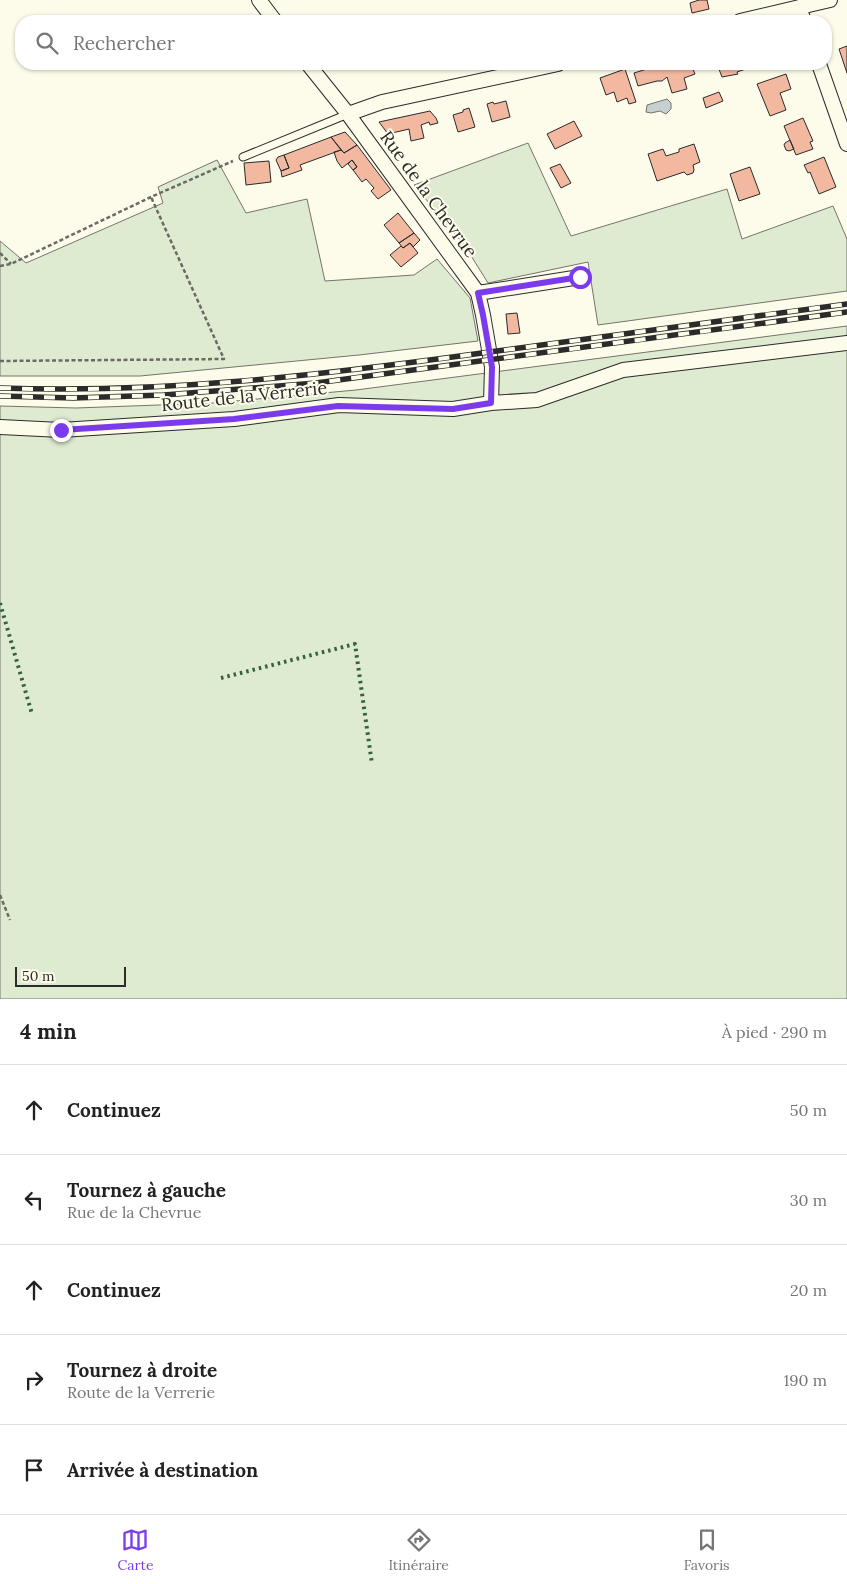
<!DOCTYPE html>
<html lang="fr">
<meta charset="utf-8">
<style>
:root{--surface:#fff;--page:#f2f2f2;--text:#222;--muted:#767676;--line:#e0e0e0;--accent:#7c3aed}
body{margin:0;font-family:Lora,serif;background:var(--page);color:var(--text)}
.scale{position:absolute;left:15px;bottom:12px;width:111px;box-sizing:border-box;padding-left:5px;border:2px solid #2b2b2b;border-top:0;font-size:14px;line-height:18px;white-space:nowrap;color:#2b2b2b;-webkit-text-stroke:4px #fdfbea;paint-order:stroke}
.stop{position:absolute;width:15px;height:15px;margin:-11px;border:4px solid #7c3aed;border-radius:50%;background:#fff}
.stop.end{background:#7c3aed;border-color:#fff;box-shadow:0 1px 5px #0008}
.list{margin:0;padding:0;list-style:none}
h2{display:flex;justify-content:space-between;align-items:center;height:65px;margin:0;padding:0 20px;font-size:21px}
h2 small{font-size:16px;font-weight:400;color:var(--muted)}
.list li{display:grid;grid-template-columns:32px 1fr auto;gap:15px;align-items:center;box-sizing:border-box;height:90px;padding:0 20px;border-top:1px solid var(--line)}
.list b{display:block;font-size:19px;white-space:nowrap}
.list p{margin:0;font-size:16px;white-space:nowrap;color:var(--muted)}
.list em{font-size:16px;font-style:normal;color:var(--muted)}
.icon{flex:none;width:28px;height:28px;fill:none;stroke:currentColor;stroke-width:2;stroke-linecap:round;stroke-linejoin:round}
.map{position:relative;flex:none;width:847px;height:999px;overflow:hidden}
.search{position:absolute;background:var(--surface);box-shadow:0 1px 4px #0004;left:15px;right:15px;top:15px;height:55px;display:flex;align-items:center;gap:12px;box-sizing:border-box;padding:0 18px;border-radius:20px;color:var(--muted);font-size:19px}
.sheet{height:515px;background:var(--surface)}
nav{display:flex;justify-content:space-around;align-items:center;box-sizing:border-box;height:70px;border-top:1px solid var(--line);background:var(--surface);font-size:14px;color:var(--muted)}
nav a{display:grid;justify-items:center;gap:2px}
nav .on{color:var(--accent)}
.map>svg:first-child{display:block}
</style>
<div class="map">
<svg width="847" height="999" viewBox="0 0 847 999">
<rect width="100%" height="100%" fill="#fdfbea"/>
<path fill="#deebd1" stroke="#74746e" d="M528,143L571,236L727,189L742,239L833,206L847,239V291L598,325L588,262L488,283L465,246L414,185Z
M217,160L246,213L307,199L325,281L414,275L437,259L470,298L478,341L359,355L140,376H0V241L26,263L163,203L158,187Z
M847,326V999H0V406L76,408L214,403L356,390Z"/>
<path fill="#c7d0d0" stroke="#74746e" d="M667,99L671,103V109L666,114L660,111L651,113L646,112L647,105Z"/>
<path fill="#f2b8a0" stroke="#2b2b2b" d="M699,0H707L709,9L692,13L690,3Z
M847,46V73L839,49Z
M663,64H667L673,68L684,64H691L695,74L684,78L687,89L672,93L667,77L662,81H657L638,86L634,73Z
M717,64H760L737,72L738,74L722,77Z
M625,69L636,102L629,104L627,98L617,102L614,92L606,95L600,78Z
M786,74L791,89L780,93L786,110L770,116L757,84Z
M719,92L723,101L706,108L703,98Z
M506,101L510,117L492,122L487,104L493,102L494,104Z
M469,108L475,127L458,132L453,115L463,112V110Z
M430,111L436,118L438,123L430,125L429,122L421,125L424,138L411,141L409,129L388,134L379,122Z
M803,118L813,141L810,142L813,149L796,155L784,126Z
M574,121L582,136L555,149L547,134Z
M345,132L357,145L344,153L331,137Z
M331,137L341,150L300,165L302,170L282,177L281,171L289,168L284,155Z
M790,140L794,149L789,151L786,150L784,145L785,143Z
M694,144L700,162L693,165L694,170L693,173L687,175L684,172L657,181L648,154L663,149L666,156L679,152V149Z
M357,145L391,190L378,199L371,191L374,188L366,179L362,182L353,170L357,167L352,160L342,168L337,161L334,152L341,150L344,153Z
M284,155L289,168L281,171L276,160L278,157Z
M824,157L836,187L819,194L810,172L808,173L804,165Z
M352,160L357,167L353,170L348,164Z
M269,161L271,182L246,185L244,163Z
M560,164L571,183L561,188L550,168Z
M750,167L760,194L739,201L730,174Z
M398,213L414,233L399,243L384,225Z
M414,233L420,240L413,247L410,243L403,248L399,243Z
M410,243L418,253L401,267L390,255L401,246L403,248Z
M517,313L520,333L508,334L506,314Z"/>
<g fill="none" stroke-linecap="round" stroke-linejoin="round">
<g stroke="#2b2b2b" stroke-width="9">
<path id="lane" d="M243,157L348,114"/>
</g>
<g stroke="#2b2b2b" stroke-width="16">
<path id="street" d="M259,0L275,21
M799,7L804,21
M740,21L830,0
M308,64L348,114L478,293L483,315L492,367L491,403
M819,64L847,144
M348,114L382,102L558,64
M478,293L580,277
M0,427L61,430L234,419L339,405L453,409L491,403L537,400L623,370L847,343"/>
</g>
<path stroke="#6a6964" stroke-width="2.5" stroke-dasharray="4 2.5" stroke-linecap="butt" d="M0,253L11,264
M0,266L11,264L151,197L233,161
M0,361L224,359L151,197
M0,895L10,920"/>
<use href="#lane" stroke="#fdfbea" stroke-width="7"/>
<use href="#street" stroke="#fdfbea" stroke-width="14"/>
<g stroke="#2b2b2b" stroke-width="5.5">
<path id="rail" d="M0,388C162,394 322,375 482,353C604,337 725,320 847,304
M0,396L73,398L164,395L316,383L847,312"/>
</g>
<use href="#rail" stroke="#fdfbea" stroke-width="4" stroke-dasharray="11" stroke-linecap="butt"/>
<path stroke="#34623c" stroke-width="4" stroke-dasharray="2.5 4" stroke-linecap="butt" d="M0,603L32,714
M221,678L355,644L372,764"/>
</g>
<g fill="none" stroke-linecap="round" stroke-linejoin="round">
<path stroke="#7c3aed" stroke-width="6" d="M61,430L234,419L338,406L453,409L491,403L492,367L483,315L478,293L580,277"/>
</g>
<g text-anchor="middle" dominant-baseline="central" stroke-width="4" stroke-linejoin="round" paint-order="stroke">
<g font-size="18" fill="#2b2b2b" stroke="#fdfbea">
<text transform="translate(429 194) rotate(54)">Rue de la Chevrue</text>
<text transform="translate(244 396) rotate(-6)">Route de la Verrerie</text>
</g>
</g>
</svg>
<div class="scale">50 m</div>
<div class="stop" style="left:580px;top:277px"></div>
<div class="stop end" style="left:61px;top:430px"></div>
<div class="search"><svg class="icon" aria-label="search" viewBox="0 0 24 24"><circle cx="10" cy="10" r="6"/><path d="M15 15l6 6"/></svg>Rechercher</div>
</div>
<section class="sheet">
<h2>4 min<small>À pied · 290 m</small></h2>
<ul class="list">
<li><svg class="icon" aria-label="ahead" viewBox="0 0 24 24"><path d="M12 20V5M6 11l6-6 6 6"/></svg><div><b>Continuez</b></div><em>50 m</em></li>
<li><svg class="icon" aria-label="left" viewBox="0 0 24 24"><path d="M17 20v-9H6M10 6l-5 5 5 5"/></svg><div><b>Tournez à gauche</b><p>Rue de la Chevrue</p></div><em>30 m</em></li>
<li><svg class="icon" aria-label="ahead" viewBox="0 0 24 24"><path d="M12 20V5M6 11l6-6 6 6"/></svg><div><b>Continuez</b></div><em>20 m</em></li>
<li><svg class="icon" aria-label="right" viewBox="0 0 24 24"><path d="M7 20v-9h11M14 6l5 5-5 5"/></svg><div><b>Tournez à droite</b><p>Route de la Verrerie</p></div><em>190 m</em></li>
<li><svg class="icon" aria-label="arrive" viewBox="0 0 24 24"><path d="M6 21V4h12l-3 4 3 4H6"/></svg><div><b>Arrivée à destination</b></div></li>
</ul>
</section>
<nav>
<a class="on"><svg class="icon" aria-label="map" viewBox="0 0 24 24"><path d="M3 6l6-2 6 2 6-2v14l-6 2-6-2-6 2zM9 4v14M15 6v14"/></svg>Carte</a>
<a><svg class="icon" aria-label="directions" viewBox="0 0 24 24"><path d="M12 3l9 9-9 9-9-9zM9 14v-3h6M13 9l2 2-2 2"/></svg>Itinéraire</a>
<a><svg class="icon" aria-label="saved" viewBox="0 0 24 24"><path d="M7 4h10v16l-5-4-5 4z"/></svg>Favoris</a>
</nav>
